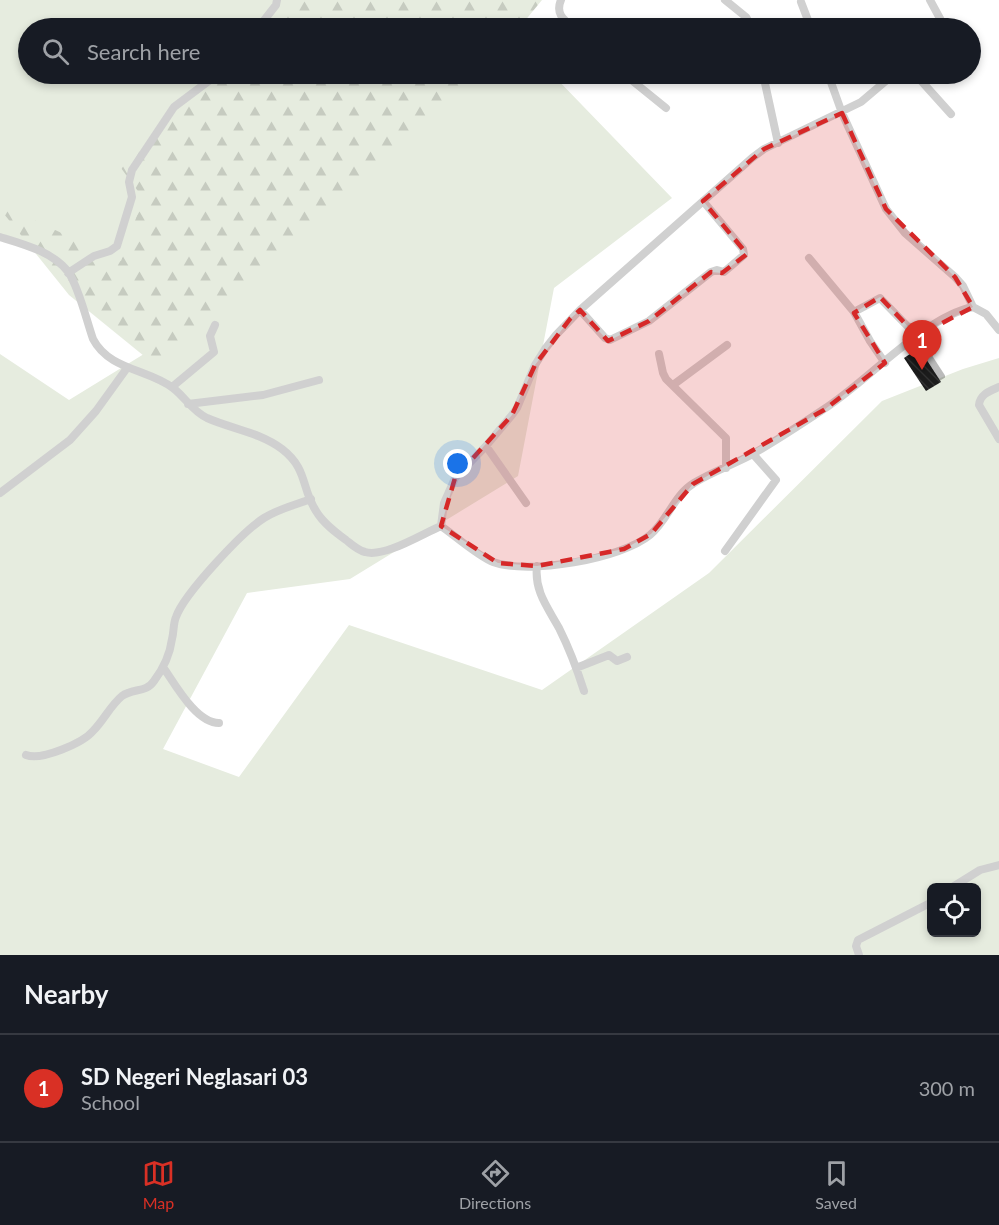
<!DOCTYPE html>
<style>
:root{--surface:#171b24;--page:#20242c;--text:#f1f3f6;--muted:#9ea1a6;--line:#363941;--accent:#d93025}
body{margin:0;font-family:Lato,sans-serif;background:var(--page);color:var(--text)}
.controls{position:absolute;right:18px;bottom:18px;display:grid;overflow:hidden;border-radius:9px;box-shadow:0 3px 9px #0003}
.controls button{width:54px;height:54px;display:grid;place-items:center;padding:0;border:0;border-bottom:2px solid var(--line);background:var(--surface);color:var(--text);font:30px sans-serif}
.you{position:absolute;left:458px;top:464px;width:21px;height:21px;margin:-15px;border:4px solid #fff;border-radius:50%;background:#1a73e8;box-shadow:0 0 0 9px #1a73e833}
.badge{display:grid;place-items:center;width:39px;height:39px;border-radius:50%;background:var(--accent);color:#fff;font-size:20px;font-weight:700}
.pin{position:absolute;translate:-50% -50px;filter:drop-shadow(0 2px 3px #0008)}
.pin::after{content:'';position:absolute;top:32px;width:21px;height:18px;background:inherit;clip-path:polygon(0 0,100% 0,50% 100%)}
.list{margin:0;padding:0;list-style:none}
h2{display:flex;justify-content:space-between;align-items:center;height:78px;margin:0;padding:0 24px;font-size:26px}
h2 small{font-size:20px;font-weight:400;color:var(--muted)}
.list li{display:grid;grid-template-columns:39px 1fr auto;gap:18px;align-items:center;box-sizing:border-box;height:108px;padding:0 24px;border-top:2px solid var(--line)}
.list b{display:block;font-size:22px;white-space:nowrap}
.list p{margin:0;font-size:20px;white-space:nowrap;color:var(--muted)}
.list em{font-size:20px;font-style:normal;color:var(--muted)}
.icon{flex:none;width:33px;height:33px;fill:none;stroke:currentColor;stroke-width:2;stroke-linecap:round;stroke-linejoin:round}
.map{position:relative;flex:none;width:999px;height:955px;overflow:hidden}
.search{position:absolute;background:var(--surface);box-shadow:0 3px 9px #0003;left:18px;right:18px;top:18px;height:66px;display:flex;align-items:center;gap:15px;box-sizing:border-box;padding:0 21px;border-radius:33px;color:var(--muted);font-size:22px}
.sheet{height:186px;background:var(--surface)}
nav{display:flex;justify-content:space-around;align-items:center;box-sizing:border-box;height:84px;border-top:2px solid var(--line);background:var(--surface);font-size:16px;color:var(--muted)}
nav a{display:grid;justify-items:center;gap:3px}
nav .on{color:var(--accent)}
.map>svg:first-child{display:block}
</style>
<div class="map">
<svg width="999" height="955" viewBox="0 0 999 955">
<defs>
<pattern id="forest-firs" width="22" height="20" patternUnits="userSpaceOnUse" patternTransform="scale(1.5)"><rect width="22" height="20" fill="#e6ecdf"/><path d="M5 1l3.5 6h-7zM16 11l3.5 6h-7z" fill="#c6cbc0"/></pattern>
<pattern id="building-back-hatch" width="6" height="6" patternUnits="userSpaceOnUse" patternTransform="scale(1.5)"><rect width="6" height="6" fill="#1a1a1a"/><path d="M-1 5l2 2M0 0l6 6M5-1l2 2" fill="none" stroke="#333"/></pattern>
<filter id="shadow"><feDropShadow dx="5" dy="-5" stdDeviation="0" flood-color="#0004"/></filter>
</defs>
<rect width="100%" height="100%" fill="#fff"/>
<path fill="#e6ecdf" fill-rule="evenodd" d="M0,0H330L300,28H28V74H252L126,290L0,235Z
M428,74H552L672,198L554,288L518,476L350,579L247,593L163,749L239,777L349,625L542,690L709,573L882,401L963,369L999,358V955H0V354L69,400L170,338ZM932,888H976V932H932Z"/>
<path fill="url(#forest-firs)" d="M304,0H542L519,28H270Z
M216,74H481L160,369L69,295L0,209V204L121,261L143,198L121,168Z"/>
<path fill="url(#building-back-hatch)" filter="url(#shadow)" d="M919,348L941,382L926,391L904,358Z"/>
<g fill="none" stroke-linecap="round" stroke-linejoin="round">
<path stroke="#d0d0d0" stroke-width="8" d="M561,0C555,14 564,20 574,28
M725,0L746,17L752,28
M930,0L943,24L942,28
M801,2L811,28
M258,28L276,5L277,0
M624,74L666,108
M763,74L778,143
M828,74L842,113L886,209L905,233L955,277L963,286L973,307L986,314L999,330
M915,74L951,114
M0,237C23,244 54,252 69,273C80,291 86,319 93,339C109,370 148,369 173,388C185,397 192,411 207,418C232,429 259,432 282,449C308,469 301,488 316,511C323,523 335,532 346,540C351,544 357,550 365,552C384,558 422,534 441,526L444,503L455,478L486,446L512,415L517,408L535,365L545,349L556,335L580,310L752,158L764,149L861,102L894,74
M809,258L854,312L870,341L885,363
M68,273L94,256L110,251L117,246L132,197L129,182L132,170L174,107L218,74
M580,310L605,338L610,340L649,321L711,272L717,270L724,272L744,255L743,249L703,201
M854,312L880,298L917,336
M659,354L663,373L666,379L726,438V468
M673,385L727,345
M172,387L214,352L210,336L215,325
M999,387C990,391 980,394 979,405L999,439
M188,404L263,395L319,380
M486,446L526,503
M0,493L70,440L96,411L127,368
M441,526C454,535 479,557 493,562C528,575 621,559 650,535C668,520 674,495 694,483C712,472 732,465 751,455C776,441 800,425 824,409C868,381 924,317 973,307
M725,551L776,480L753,454
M537,566C534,591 548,608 559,628C569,648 577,669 584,691
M163,667C175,684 196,723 219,723
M576,668L609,655L617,661L627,657
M26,755C41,761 83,743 93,731C104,720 110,706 122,696C133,688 146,693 154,681C163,669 170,654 172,639C174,632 173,624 176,617C184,594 243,531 264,518C278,509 295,505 311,499
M951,888L980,870L999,865
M859,955L856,946L858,940L932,902"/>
</g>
<path fill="#d62828" fill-opacity="0.2" stroke="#d62828" stroke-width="4.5" stroke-dasharray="12 8" stroke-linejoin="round" d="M842,113L886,209L955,277L973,307L917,336L880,297L854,313L885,363L824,410L693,484L651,534L624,549L537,566L498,563L441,526L455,478L512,415L535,365L570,319L580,310L608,341L649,321L711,272L722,273L747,254L703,201L764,149Z"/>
</svg>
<div class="controls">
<button><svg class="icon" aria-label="locate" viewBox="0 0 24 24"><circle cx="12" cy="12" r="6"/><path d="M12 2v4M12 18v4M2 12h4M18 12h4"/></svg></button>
</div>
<div class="you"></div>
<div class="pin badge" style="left:922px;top:370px">1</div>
<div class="search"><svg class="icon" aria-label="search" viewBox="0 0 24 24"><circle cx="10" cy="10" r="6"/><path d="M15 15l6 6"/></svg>Search here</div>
</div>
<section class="sheet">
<h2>Nearby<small></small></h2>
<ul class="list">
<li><span class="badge">1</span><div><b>SD Negeri Neglasari 03</b><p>School</p></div><em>300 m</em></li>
</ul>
</section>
<nav>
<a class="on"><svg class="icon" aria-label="map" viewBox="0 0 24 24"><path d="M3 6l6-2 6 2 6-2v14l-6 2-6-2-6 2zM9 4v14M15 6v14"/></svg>Map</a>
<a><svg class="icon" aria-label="directions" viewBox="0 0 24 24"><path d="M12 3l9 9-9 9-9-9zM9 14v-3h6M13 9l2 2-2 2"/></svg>Directions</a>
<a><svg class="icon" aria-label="saved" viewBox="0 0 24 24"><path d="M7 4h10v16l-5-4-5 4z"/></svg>Saved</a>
</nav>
